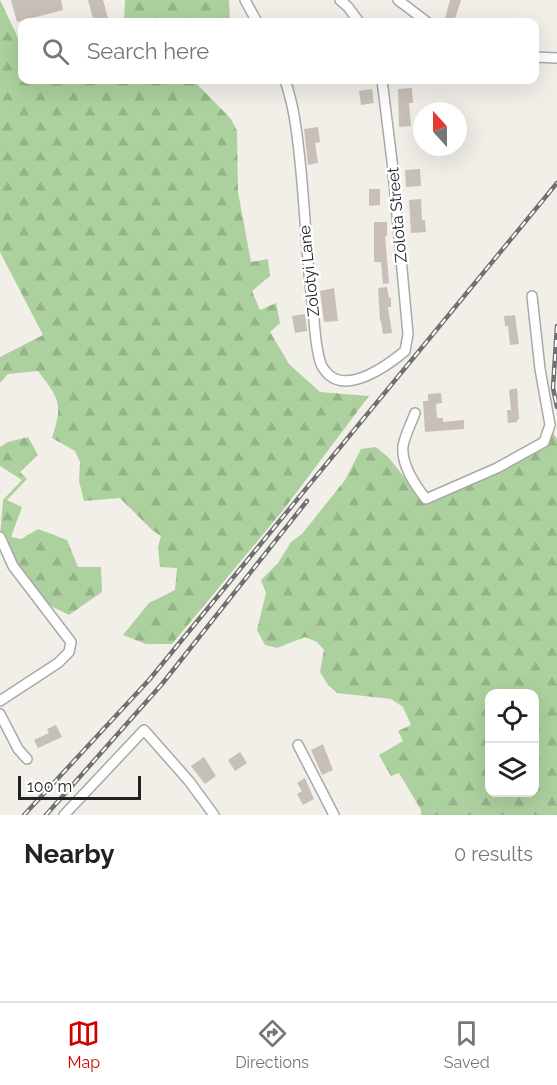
<!DOCTYPE html>
<style>
:root{--surface:#fff;--page:#f2f2f2;--text:#222;--muted:#767676;--line:#e0e0e0;--accent:#d40000}
body{margin:0;font-family:Raleway,sans-serif;background:var(--page);color:var(--text)}
.controls{position:absolute;right:18px;bottom:18px;display:grid;overflow:hidden;border-radius:12px;box-shadow:0 6px 24px #0002}
.controls button{width:54px;height:54px;display:grid;place-items:center;padding:0;border:0;border-bottom:2px solid var(--line);background:var(--surface);color:var(--text);font:30px sans-serif}
.compass{position:absolute;left:413px;top:102px;width:54px;height:54px;border-radius:50%;background:var(--surface);box-shadow:0 6px 24px #0002;rotate:339deg}
.scale{position:absolute;left:18px;bottom:15px;width:123px;box-sizing:border-box;padding-left:6px;border:3px solid #222;border-top:0;font-size:16px;line-height:21px;white-space:nowrap;color:#222;-webkit-text-stroke:4px #fff;paint-order:stroke}
.list{margin:0;padding:0;list-style:none}
h2{display:flex;justify-content:space-between;align-items:center;height:78px;margin:0;padding:0 24px;font-size:26px}
h2 small{font-size:20px;font-weight:400;color:var(--muted)}
.icon{flex:none;width:33px;height:33px;fill:none;stroke:currentColor;stroke-width:2;stroke-linecap:round;stroke-linejoin:round}
.map{position:relative;flex:none;width:557px;height:815px;overflow:hidden}
.search{position:absolute;background:var(--surface);box-shadow:0 6px 24px #0002;left:18px;right:18px;top:18px;height:66px;display:flex;align-items:center;gap:15px;box-sizing:border-box;padding:0 21px;border-radius:12px;color:var(--muted);font-size:22px}
.sheet{height:186px;background:var(--surface)}
nav{display:flex;justify-content:space-around;align-items:center;box-sizing:border-box;height:84px;border-top:2px solid var(--line);background:var(--surface);font-size:16px;color:var(--muted)}
nav a{display:grid;justify-items:center;gap:3px}
nav .on{color:var(--accent)}
.map>svg:first-child{display:block}
</style>
<div class="map">
<svg width="557" height="815" viewBox="0 0 557 815">
<defs>
<pattern id="forest-firs" width="22" height="20" patternUnits="userSpaceOnUse" patternTransform="scale(1.5)"><rect width="22" height="20" fill="#add19e"/><path d="M5 1l3.5 6h-7zM16 11l3.5 6h-7z" fill="#95b388"/></pattern>
</defs>
<rect width="100%" height="100%" fill="#f2efe9"/>
<path fill="url(#forest-firs)" fill-rule="evenodd" d="M0,0L22,46V80H203L197,84L231,119L237,131L238,192L251,262L268,259L270,276L252,291L260,310L276,303L280,323L270,332L289,364L320,392L369,396L284,509L172,644H146L123,635L149,603L175,590L177,568L160,567L158,547L161,536L152,530L120,498L84,501L79,481L80,462L75,451L52,438C63,403 60,400 38,371L8,374L0,383V357L43,335L0,252Z
M125,0H229L230,22H124Z
M551,430L557,439V815H421V810L399,773L391,776L379,755L403,741L398,731L411,725L403,707L391,699L337,693L328,685L320,672L324,650L317,642L305,637L277,648L265,645L257,630L266,593L261,580L278,563L291,542L302,534L345,480L361,449L376,447L389,458L424,502L506,467ZM490,694H534V792H490Z
M28,437L38,455L20,472L27,479L7,500L22,507L11,537L21,539L38,529L67,540L78,567H101L102,592L69,615L47,604L12,567L0,536L3,500L22,480L0,466V447L8,442Z"/>
<path fill="#c7bfb8" d="M11,0H61L63,10L17,22Z
M88,0H103L109,22H94Z
M450,0H461L454,22H444Z
M412,88L413,103H409L411,126L399,127L398,89Z
M372,89L374,103L361,105L359,91Z
M318,127L320,142L315,143L318,163L308,165L304,129Z
M420,169L421,186L406,187L405,170Z
M369,189H380V205L369,206Z
M421,199L422,220H425L426,232L411,233L409,200Z
M374,222H387V236H385L389,283L383,284L381,262H374Z
M387,287L389,298H391V307H388L392,333L383,334L381,321H380L378,288Z
M334,288L338,321L324,322L320,291Z
M305,314L307,331L295,333L292,316Z
M515,315L519,344L510,345L508,326H505L504,316Z
M517,388L519,419L517,420V422L508,423L507,410H511L509,390Z
M441,393L442,403L436,404L437,418H443V422L464,420V429L425,432L423,401H428V394Z
M56,725L62,737L38,748L34,740L49,733L47,729Z
M323,744L333,770L322,775L311,750Z
M240,752L247,763L235,771L228,760Z
M204,757L216,776L205,784L191,766Z
M305,778L314,799L303,805L297,794L302,791L297,783Z"/>
<g fill="none" stroke-linecap="round" stroke-linejoin="round">
<g stroke="#a9a9a9" stroke-width="12">
<path id="minor" d="M245,0L257,22
M340,0L348,7L359,22
M398,0L427,22
M534,57L557,58
M285,80C290,95 294,112 296,128C305,188 305,249 313,310C315,327 315,347 321,364C322,367 326,372 329,375C350,393 388,365 405,351L408,334L392,161L382,80
M415,413C411,424 405,435 403,446C401,465 415,485 426,499L497,468L544,442L550,425L540,369L532,296
M0,537L13,566L71,642L69,652L58,663L0,701
M0,714L18,749L27,759
M298,745L334,815
M64,815L144,730L189,781L214,815"/>
</g>
<use href="#minor" stroke="#fff" stroke-width="9"/>
<g stroke="#707070" stroke-width="4.5">
<path id="rail" d="M557,326L553,388L557,407
M24,815L149,680L557,183
M46,815L162,684L307,501"/>
</g>
<use href="#rail" stroke="#fff" stroke-width="2" stroke-dasharray="7" stroke-linecap="butt"/>
</g>
<g text-anchor="middle" dominant-baseline="central" stroke-width="5" stroke-linejoin="round" paint-order="stroke">
<g font-size="16" fill="#222" stroke="#fff">
<text transform="translate(397 215) rotate(-95)">Zolota Street</text>
<text transform="translate(309 271) rotate(-96)">Zolotyi Lane</text>
</g>
</g>
</svg>
<div class="controls">
<button><svg class="icon" aria-label="locate" viewBox="0 0 24 24"><circle cx="12" cy="12" r="6"/><path d="M12 2v4M12 18v4M2 12h4M18 12h4"/></svg></button>
<button><svg class="icon" aria-label="layers" viewBox="0 0 24 24"><path d="M12 4l9 5-9 5-9-5zM3 14l9 5 9-5"/></svg></button>
</div>
<svg class="compass" viewBox="-18 -18 36 36"><path d="M0-13l5 13h-10z" fill="#e53935"/><path d="M0 13l5-13h-10z" fill="#767676"/></svg>
<div class="scale">100 m</div>
<div class="search"><svg class="icon" aria-label="search" viewBox="0 0 24 24"><circle cx="10" cy="10" r="6"/><path d="M15 15l6 6"/></svg>Search here</div>
</div>
<section class="sheet">
<h2>Nearby<small>0 results</small></h2>
<ul class="list">
</ul>
</section>
<nav>
<a class="on"><svg class="icon" aria-label="map" viewBox="0 0 24 24"><path d="M3 6l6-2 6 2 6-2v14l-6 2-6-2-6 2zM9 4v14M15 6v14"/></svg>Map</a>
<a><svg class="icon" aria-label="directions" viewBox="0 0 24 24"><path d="M12 3l9 9-9 9-9-9zM9 14v-3h6M13 9l2 2-2 2"/></svg>Directions</a>
<a><svg class="icon" aria-label="saved" viewBox="0 0 24 24"><path d="M7 4h10v16l-5-4-5 4z"/></svg>Saved</a>
</nav>
